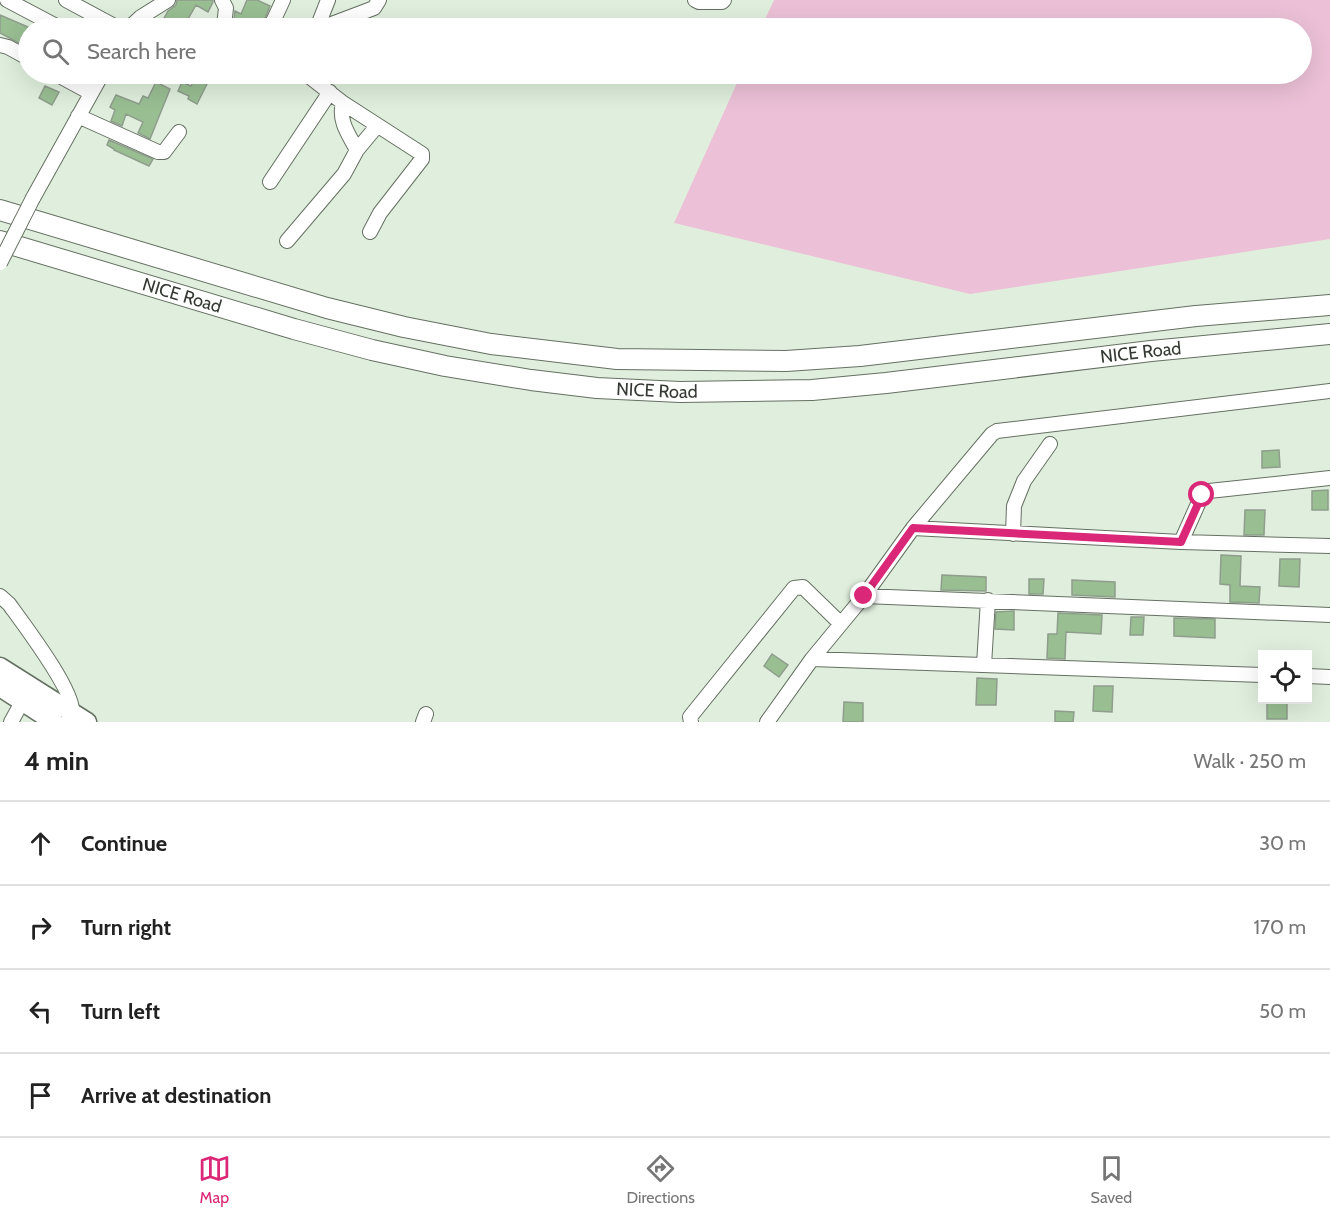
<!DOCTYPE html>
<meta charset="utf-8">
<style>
:root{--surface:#fff;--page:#f6f6f6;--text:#222;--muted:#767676;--line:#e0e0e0;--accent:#db2777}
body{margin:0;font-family:Cabin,sans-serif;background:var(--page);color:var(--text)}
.controls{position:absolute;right:18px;bottom:18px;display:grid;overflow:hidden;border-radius:0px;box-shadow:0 6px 24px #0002}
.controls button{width:54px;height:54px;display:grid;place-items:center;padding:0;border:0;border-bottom:2px solid var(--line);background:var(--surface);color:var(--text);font:30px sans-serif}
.stop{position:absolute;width:18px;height:18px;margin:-14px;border:4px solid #db2777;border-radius:50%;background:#fff}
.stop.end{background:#db2777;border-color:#fff;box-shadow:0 2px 6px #0008}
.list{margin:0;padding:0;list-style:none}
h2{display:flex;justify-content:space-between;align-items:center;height:78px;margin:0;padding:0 24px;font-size:26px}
h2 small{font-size:20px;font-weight:400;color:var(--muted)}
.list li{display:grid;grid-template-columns:39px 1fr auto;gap:18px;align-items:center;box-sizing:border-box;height:84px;padding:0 24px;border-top:2px solid var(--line)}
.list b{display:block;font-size:22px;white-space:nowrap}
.list em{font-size:20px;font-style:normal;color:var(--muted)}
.icon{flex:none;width:33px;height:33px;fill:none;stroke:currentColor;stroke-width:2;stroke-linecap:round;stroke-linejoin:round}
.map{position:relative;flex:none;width:1330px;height:722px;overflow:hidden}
.search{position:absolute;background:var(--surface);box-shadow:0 6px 24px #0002;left:18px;right:18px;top:18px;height:66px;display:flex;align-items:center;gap:15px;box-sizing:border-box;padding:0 21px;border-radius:33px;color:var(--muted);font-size:22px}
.sheet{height:414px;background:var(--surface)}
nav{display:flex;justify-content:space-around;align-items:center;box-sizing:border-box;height:84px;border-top:2px solid var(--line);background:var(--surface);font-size:16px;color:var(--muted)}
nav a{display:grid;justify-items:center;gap:3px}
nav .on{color:var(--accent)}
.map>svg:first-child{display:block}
</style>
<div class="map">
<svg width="1330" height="722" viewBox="0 0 1330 722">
<rect width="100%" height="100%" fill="#e0efdd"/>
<path fill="#ecc1d7" d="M774,0H1330V239L970,294L674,223L741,74H1302V28H761Z"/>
<path fill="#99be92" stroke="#8f9d8d" stroke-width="1.5" d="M177,0H213V2L208,12L196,5L183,28H169L161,24L168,11L176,5Z
M247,0H257L270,6L261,28H250L234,21L235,11L241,14Z
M0,15L28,27V48L0,33Z
M197,74H206L211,76L197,104L188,99L189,96L178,91L182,82L191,86Z
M156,82L170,89L150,139L138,133L143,122L126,114L122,126L111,121L115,110L110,107L116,95L139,104L143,96L148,98Z
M45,86L59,92L52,105L39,98Z
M109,140L153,159L149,166L114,150V149L107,145Z
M1279,450L1280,467L1262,468V451Z
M1328,490V510H1312V491Z
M1245,510H1265L1264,535H1244Z
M1221,555L1241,556L1240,586L1260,587L1259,603L1230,602V585L1220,584Z
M1280,559H1300L1299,587L1279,586Z
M942,575L986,577V591L941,590Z
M1029,579H1044L1043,594H1029Z
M1072,580L1115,582V597L1072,595Z
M1014,611V630L995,629L996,612Z
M1058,613L1102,615L1101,634L1066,632L1065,659L1047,658L1048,634H1057Z
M1131,617H1144L1143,635H1130Z
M1174,618L1215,619V638L1174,636Z
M772,654L788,665L779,677L764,666Z
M977,678L997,679L996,705H976Z
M1094,686H1113L1112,712L1093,711Z
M1267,699H1287V719H1267Z
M844,702L863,703V722H843Z
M1055,711L1074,712L1073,722H1055Z"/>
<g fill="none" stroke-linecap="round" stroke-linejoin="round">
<g stroke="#647061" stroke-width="16">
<path id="minor" d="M7,0L60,28
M66,0L118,28
M222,0L226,8L224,26
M695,0L699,2H722L724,0
M82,28L83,27
M129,28L141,17L168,0
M270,28L283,0
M317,28L328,0
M321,28L374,8L379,0
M0,45L8,47L28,58
M56,74L91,93
M306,74L343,103L422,154V159L380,213L370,232
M343,103C338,121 349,135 357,150
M78,116L158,152H164L179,132
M270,182L330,92
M33,198L102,74
M287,241L344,174L357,150L377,126
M913,528L1181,542L1330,546
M1013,534L1014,506L1024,481L1050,444
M1181,542L1202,495L1209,491L1330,478
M0,596L9,604C22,622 77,694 72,714C71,717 69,719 67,722
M864,596L1330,615
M812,659L1262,675
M984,665L988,600
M1308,676L1330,677
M11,722L22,702
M423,722L426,714
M691,722L690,717L794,588L803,587L841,624
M767,722L812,659L864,596L913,528L992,434L997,431L1330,391"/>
</g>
<g stroke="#647061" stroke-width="21">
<path id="major" d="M0,667L87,722
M0,687L54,722"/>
</g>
<g stroke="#647061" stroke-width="22">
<g id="highway">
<path d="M0,210L327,308L404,327L491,344L617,359L786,361L860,356L1196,316L1330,305"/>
<path id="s1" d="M0,241L294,329L372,350L445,366L531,380L597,388L680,392L812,390L886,383L1151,351L1330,334"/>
</g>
</g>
<use href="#minor" stroke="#fff" stroke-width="14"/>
<use href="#major" stroke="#fff" stroke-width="18"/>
<use href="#highway" stroke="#fff" stroke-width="20"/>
<g stroke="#647061" stroke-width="16" stroke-linecap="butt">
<path id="minor-bridge" d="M0,263L33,198"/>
</g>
<use href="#minor-bridge" stroke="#fff" stroke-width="14"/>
</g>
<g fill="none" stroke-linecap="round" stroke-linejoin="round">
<path stroke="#db2777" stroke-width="8" d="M864,596L913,528L1181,542L1202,495"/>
</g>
<g text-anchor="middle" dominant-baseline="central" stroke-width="5" stroke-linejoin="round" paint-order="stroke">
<g font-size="18" fill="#343a33" stroke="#fff">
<text stroke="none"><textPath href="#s1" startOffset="190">NICE Road</textPath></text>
<text stroke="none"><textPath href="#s1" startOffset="1162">NICE Road</textPath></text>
<text stroke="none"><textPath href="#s1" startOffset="676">NICE Road</textPath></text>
</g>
</g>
</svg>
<div class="controls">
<button><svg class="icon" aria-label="locate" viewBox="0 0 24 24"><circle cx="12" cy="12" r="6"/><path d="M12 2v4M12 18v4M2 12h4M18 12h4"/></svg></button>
</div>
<div class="stop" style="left:1202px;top:495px"></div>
<div class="stop end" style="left:864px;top:596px"></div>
<div class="search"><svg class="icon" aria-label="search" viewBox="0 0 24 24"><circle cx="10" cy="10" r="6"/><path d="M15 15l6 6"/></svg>Search here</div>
</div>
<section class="sheet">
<h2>4 min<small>Walk · 250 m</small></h2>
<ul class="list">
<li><svg class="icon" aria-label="ahead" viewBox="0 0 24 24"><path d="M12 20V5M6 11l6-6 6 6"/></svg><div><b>Continue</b></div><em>30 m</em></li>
<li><svg class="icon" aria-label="right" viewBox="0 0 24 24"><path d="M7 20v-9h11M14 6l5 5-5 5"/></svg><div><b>Turn right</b></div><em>170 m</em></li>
<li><svg class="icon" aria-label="left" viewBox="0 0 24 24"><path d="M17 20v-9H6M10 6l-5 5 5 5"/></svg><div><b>Turn left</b></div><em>50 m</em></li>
<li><svg class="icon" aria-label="arrive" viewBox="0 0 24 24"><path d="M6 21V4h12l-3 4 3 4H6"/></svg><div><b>Arrive at destination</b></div></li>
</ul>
</section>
<nav>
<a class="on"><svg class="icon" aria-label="map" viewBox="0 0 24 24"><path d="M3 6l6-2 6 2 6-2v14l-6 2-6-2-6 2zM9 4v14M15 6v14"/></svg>Map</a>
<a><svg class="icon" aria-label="directions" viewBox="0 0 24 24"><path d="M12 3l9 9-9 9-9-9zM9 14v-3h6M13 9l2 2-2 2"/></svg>Directions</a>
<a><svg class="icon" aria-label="saved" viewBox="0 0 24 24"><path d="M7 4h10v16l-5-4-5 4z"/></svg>Saved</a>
</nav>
